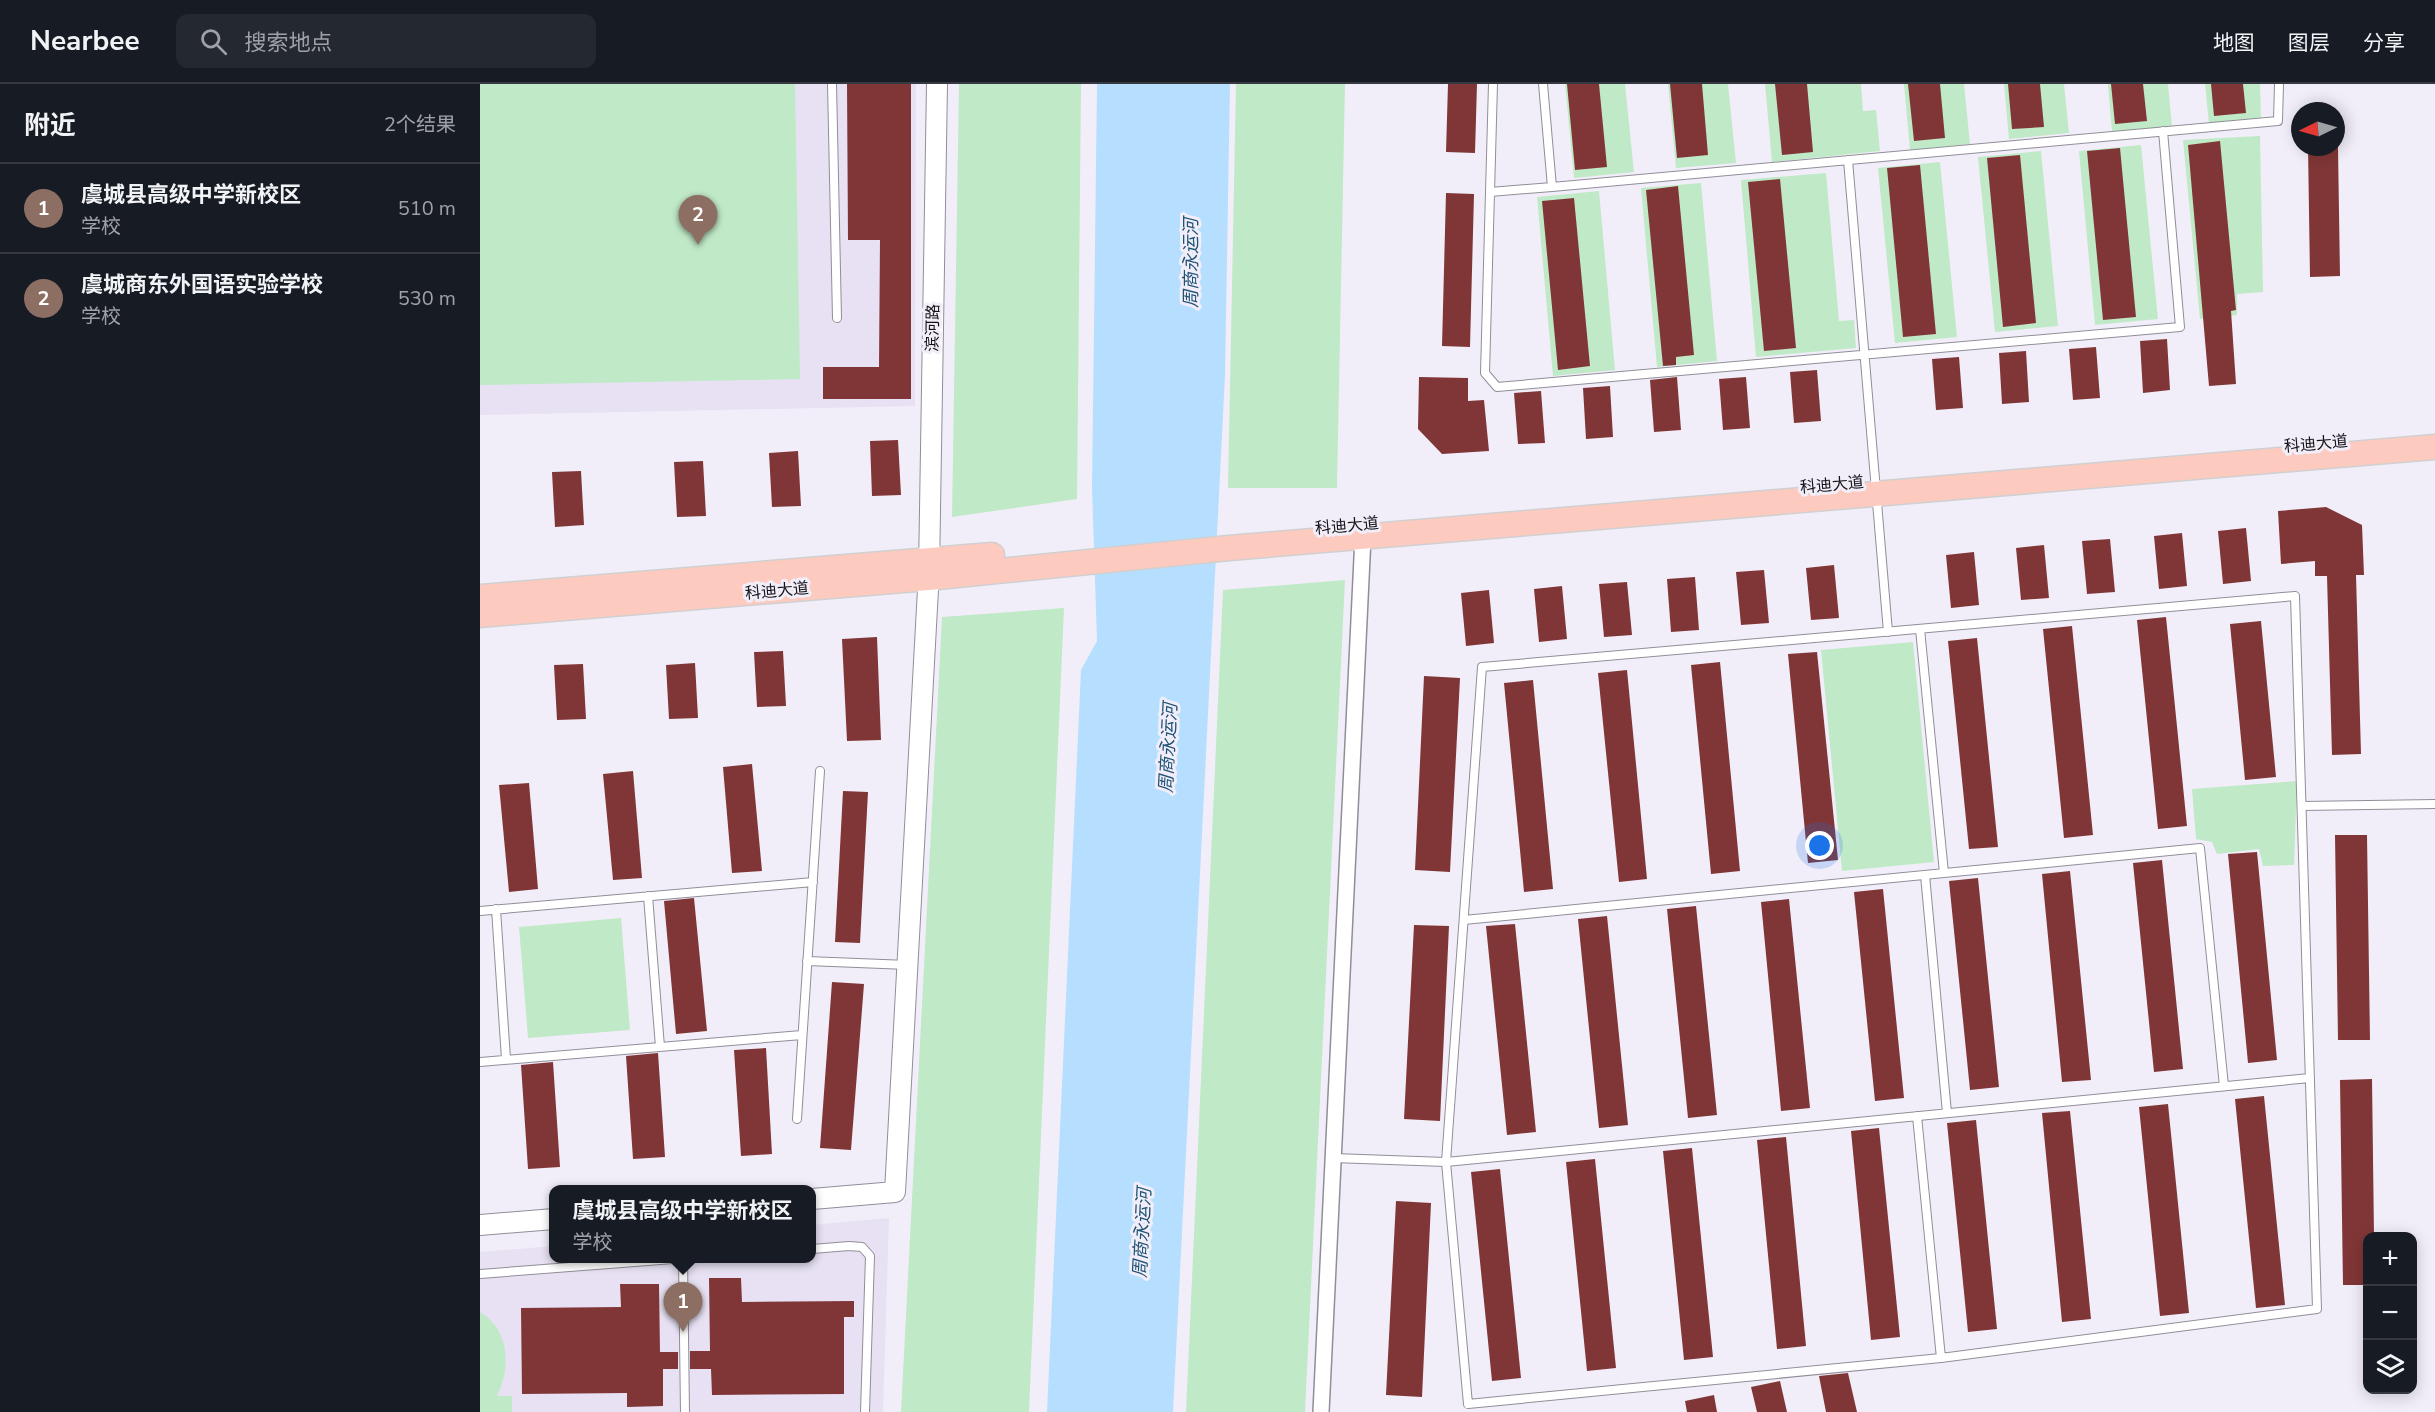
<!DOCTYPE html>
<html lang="zh">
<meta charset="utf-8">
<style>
:root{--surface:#171b24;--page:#242831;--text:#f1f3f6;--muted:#9ea1a6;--line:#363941;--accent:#ea580c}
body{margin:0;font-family:"Nunito Sans","Noto Sans SC",sans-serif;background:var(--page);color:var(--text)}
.controls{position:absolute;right:18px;bottom:18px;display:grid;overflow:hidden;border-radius:12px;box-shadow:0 3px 15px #0003}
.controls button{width:54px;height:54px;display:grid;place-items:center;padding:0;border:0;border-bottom:2px solid var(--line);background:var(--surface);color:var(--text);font:30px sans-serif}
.compass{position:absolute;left:1811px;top:18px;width:54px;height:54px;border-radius:50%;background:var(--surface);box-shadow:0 3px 15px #0003;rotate:265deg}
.you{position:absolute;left:1340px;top:762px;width:21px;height:21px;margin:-15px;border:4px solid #fff;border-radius:50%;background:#1a73e8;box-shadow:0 0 0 9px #1a73e833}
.badge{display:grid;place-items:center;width:39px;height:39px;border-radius:50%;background:var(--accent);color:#fff;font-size:20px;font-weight:700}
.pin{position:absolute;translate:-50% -50px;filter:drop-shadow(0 2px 3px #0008)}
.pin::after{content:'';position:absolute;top:32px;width:21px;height:18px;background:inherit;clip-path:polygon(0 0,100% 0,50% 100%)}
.popup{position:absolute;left:69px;top:1101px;width:267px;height:78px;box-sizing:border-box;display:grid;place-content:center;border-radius:12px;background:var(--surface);filter:drop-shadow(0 2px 4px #0005);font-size:20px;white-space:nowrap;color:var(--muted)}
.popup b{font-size:22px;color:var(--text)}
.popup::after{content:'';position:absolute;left:50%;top:100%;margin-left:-12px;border:12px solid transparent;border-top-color:var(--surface)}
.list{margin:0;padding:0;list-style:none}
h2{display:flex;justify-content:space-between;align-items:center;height:78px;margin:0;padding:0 24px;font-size:26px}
h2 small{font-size:20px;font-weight:400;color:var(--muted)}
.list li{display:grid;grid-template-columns:39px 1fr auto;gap:18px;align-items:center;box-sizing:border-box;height:90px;padding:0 24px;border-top:2px solid var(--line)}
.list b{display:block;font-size:22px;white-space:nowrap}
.list p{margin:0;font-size:20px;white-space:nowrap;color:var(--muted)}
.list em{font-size:20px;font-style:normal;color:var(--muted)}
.icon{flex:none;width:33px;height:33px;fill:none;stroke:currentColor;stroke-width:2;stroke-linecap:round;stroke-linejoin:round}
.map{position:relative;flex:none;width:1955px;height:1328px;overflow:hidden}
header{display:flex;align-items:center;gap:36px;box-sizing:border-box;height:84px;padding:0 30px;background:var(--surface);border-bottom:2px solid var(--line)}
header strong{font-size:28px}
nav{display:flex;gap:33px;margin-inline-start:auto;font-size:21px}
.search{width:420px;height:54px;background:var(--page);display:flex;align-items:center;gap:15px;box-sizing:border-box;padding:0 21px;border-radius:12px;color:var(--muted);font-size:22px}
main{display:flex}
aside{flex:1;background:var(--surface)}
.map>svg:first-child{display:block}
</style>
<header>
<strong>Nearbee</strong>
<div class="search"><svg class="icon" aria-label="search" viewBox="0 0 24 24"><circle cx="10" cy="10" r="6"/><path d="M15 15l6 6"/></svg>搜索地点</div>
<nav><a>地图</a><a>图层</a><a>分享</a></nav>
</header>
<main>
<aside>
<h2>附近<small>2个结果</small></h2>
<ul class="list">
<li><span class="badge" style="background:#8d6e63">1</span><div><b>虞城县高级中学新校区</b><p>学校</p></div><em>510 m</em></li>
<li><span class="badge" style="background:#8d6e63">2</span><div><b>虞城商东外国语实验学校</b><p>学校</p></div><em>530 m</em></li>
</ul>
</aside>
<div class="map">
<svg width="1955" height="1328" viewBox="0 0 1955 1328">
<rect width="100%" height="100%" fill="#f2eef9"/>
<path fill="#e7e1f3" d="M0,0H436L435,322L0,331Z
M409,1134L403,1328H0V1168L74,1162V1174H332V1141Z"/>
<path fill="#c0e9c7" d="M0,0H315L320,295L0,301Z
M479,0H601L597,415L472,433Z
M756,0H865L857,404H748Z
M1085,0H1145L1154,88L1094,94Z
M1188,0H1248L1256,79L1196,84Z
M1285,0H1381L1383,27L1396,26L1400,67L1292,78Z
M1424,0H1484L1490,60L1430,66Z
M1524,0H1584L1589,49L1529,55Z
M1628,0H1688L1692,43L1632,48Z
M1725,0H1780L1781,36L1729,40Z
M1780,52L1783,208L1757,210V231L1720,235L1703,56Z
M1661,61L1678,235L1615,241L1599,67Z
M1561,67L1578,242L1515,248L1498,73Z
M1460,78L1477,253L1415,259L1398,84Z
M1346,89L1359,237L1374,236L1376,264L1276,273L1261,96Z
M1221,99L1237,277L1177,283L1161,104Z
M1119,107L1135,286L1073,292L1057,113Z
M865,496L825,1328H706L743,506Z
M584,524L549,1328H421L462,533Z
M1433,558L1454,778L1362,787L1341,566Z
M1817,697L1814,781L1783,782L1779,765L1737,770L1732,758L1716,755L1712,705Z
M141,834L150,946L48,954L39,843Z
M0,1228C30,1246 31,1284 17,1312H32V1328H0Z"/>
<path fill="#b6dfff" d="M617,0H750L745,291L693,1328H567L601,586L617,557L612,404Z"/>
<path fill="#803637" d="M367,0H431V315H343V283H399L400,156H368Z
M968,0H997L995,69L966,68Z
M1087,0H1119L1127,83L1095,86Z
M1190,0H1222L1228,71L1197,74Z
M1295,0H1327L1333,68L1302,71Z
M1428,0H1460L1465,54L1434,57Z
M1528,0H1560L1564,43L1532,45Z
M1631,0H1663L1667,37L1635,40Z
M1731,0H1763L1766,29L1734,32Z
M1740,57L1756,226L1751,227L1756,300L1729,302L1708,61Z
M1828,63H1858L1860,192L1830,193Z
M1640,64L1656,233L1623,236L1607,67Z
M1540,71L1556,239L1523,243L1507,74Z
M1440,81L1456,250L1423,253L1407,84Z
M1300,95L1316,264L1284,267L1268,98Z
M1198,102L1214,271L1196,273V281L1183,282L1166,106Z
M966,109L994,110L990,263L962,262Z
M1094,114L1110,282L1078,286L1062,117Z
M1687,255L1690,306L1663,309L1660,257Z
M1616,263L1620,314L1593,316L1589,265Z
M1546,267L1549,318L1522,320L1519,269Z
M1479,273L1483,324L1456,326L1452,275Z
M1337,286L1341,337L1314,339L1310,288Z
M939,293L988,294V317L1004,316L1009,367L962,370L938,345Z
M1197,293L1201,346L1174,348L1170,296Z
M1266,293L1270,344L1243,346L1239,295Z
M1130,302L1133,353L1106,355L1103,304Z
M1061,307L1065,359L1038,360L1034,309Z
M418,356L421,411L392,412L390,357Z
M318,367L321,422L292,423L289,369Z
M223,377L226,432L197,433L194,378Z
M101,387L104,441L75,443L72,388Z
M1846,423L1882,441L1884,491H1876L1881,670L1852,671L1847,492H1835V477L1801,480L1798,427Z
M1766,444L1771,497L1743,500L1738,447Z
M1702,449L1707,502L1679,505L1674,452Z
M1630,455L1635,508L1607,510L1602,457Z
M1564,461L1569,514L1541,516L1536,464Z
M1494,468L1499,521L1471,524L1466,471Z
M1354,481L1359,534L1331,536L1326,484Z
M1284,486L1289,539L1261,541L1256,488Z
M1215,493L1219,546L1191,548L1187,495Z
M1147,498L1152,551L1124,553L1119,500Z
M1082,502L1087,555L1059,558L1054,505Z
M1009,506L1014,559L986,562L981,509Z
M1686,533L1707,742L1678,745L1657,536Z
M1781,537L1796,693L1765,696L1750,540Z
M1592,542L1613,751L1584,754L1563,545Z
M397,553L401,656L367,657L362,555Z
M1497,554L1518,763L1489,765L1468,557Z
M303,567L306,622L277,623L274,568Z
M1337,568L1358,776L1328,779L1308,570Z
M1240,578L1260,787L1231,790L1211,581Z
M215,579L218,634L189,635L186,581Z
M103,580L106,635L77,636L74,581Z
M1147,586L1167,795L1139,798L1118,589Z
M944,592L980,594L970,788L935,786Z
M1053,596L1073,805L1044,808L1024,599Z
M272,680L282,787L252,789L243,683Z
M153,687L162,794L133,796L123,690Z
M49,699L58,805L29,808L19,701Z
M363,707L388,708L380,859L355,858Z
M1855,751H1887L1890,956H1858Z
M1777,768L1797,976L1768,979L1748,770Z
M1682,776L1703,985L1674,988L1653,779Z
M1590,787L1611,996L1582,998L1562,790Z
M1498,794L1519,1003L1490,1006L1469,797Z
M1403,805L1424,1014L1395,1017L1374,808Z
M214,814L227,947L196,950L184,817Z
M1309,815L1330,1024L1301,1027L1281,818Z
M1216,822L1237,1031L1208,1034L1187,825Z
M1127,832L1148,1041L1119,1044L1098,835Z
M1035,840L1056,1048L1027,1051L1006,842Z
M934,841L969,842L960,1037L924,1035Z
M352,898L384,900L371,1066L340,1064Z
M286,964L292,1070L261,1072L254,966Z
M178,969L185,1073L153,1075L146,972Z
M73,978L80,1083L48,1085L41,981Z
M1892,995L1894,1152H1887V1201H1863L1860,996Z
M1784,1012L1805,1221L1776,1224L1755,1015Z
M1688,1020L1709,1229L1680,1232L1659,1023Z
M1590,1027L1611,1235L1582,1238L1562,1029Z
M1496,1036L1517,1245L1488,1248L1467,1039Z
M1399,1044L1420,1253L1391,1256L1371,1047Z
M1306,1053L1326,1262L1297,1265L1277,1056Z
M1212,1064L1233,1273L1204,1276L1183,1067Z
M1115,1075L1136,1284L1107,1287L1086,1078Z
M1020,1085L1041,1294L1012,1297L991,1088Z
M916,1117L951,1119L942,1313L906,1311Z
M229,1194H261L262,1218L374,1217V1233H364V1310L232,1311L231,1285H210V1267H230Z
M140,1200H179L180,1268H198V1285H183V1322L147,1323V1309L42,1310L41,1224L141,1223Z
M1368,1289L1377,1328H1346L1339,1292Z
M1300,1297L1307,1328H1277L1271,1303Z
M1234,1311L1237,1328H1207L1205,1317Z"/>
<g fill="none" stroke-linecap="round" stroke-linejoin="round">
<g stroke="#918e98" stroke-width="10">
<path id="service" d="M352,0L357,234
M1013,0L1005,289L1017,303L1700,243L1683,47
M1063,0L1072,103L1798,37L1799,0
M1368,76L1408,548
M1010,108L1072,103
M1815,512L1837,1225L1461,1274L988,1320L966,1078L1002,583Z
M1440,545L1464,789
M1822,722L1955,720
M1445,791L1467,1029
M168,812L180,963
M16,825L26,975
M0,827L333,798
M984,836L1720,764L1744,1002
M327,877L428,881
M0,978L322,951
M1437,1032L1461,1274
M317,1035L340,687
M853,1074L966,1078L1830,994
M332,1165L369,1162L382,1163L390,1172L385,1328
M203,1175L205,1328
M0,1190L206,1174"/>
</g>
<g stroke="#918e98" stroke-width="18">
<path id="minor" d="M841,1328L883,453"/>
</g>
<g stroke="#918e98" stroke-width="22">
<path id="tertiary" d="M332,1115L415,1108L449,487L457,0
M0,1141L74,1135"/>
</g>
<g stroke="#d0d0d1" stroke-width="27">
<path id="primary" d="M0,513L512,471
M0,531L448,494L749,464L1955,363"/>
</g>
<use href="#service" stroke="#fff" stroke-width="8"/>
<use href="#minor" stroke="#fff" stroke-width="15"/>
<use href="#tertiary" stroke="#fff" stroke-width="20"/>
<use href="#primary" stroke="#fdcabf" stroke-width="24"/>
</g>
<g text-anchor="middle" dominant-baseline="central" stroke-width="6" stroke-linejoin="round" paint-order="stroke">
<g font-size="16" fill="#141317" stroke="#f2eef9">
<text transform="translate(453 244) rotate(-89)">滨河路</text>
<text transform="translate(1836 360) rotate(-5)">科迪大道</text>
<text transform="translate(1352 401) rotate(-5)">科迪大道</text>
<text transform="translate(867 442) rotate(-5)">科迪大道</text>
<text transform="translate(297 507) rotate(-5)">科迪大道</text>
</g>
<g font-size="18" font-style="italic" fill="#1e5275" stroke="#f2eef9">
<text transform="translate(711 179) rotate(-90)">周商永运河</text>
<text transform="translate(688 664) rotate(-87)">周商永运河</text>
<text transform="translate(662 1149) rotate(-87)">周商永运河</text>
</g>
</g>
</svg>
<div class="controls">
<button>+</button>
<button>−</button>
<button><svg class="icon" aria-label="layers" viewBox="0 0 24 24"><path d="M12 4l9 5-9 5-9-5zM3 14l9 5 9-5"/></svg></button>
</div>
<svg class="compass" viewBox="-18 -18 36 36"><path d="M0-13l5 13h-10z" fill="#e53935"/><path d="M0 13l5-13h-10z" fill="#9ea1a6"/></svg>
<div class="you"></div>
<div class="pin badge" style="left:203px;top:1248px;background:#8d6e63">1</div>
<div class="popup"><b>虞城县高级中学新校区</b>学校</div>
<div class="pin badge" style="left:218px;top:161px;background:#8d6e63">2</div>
</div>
</main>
